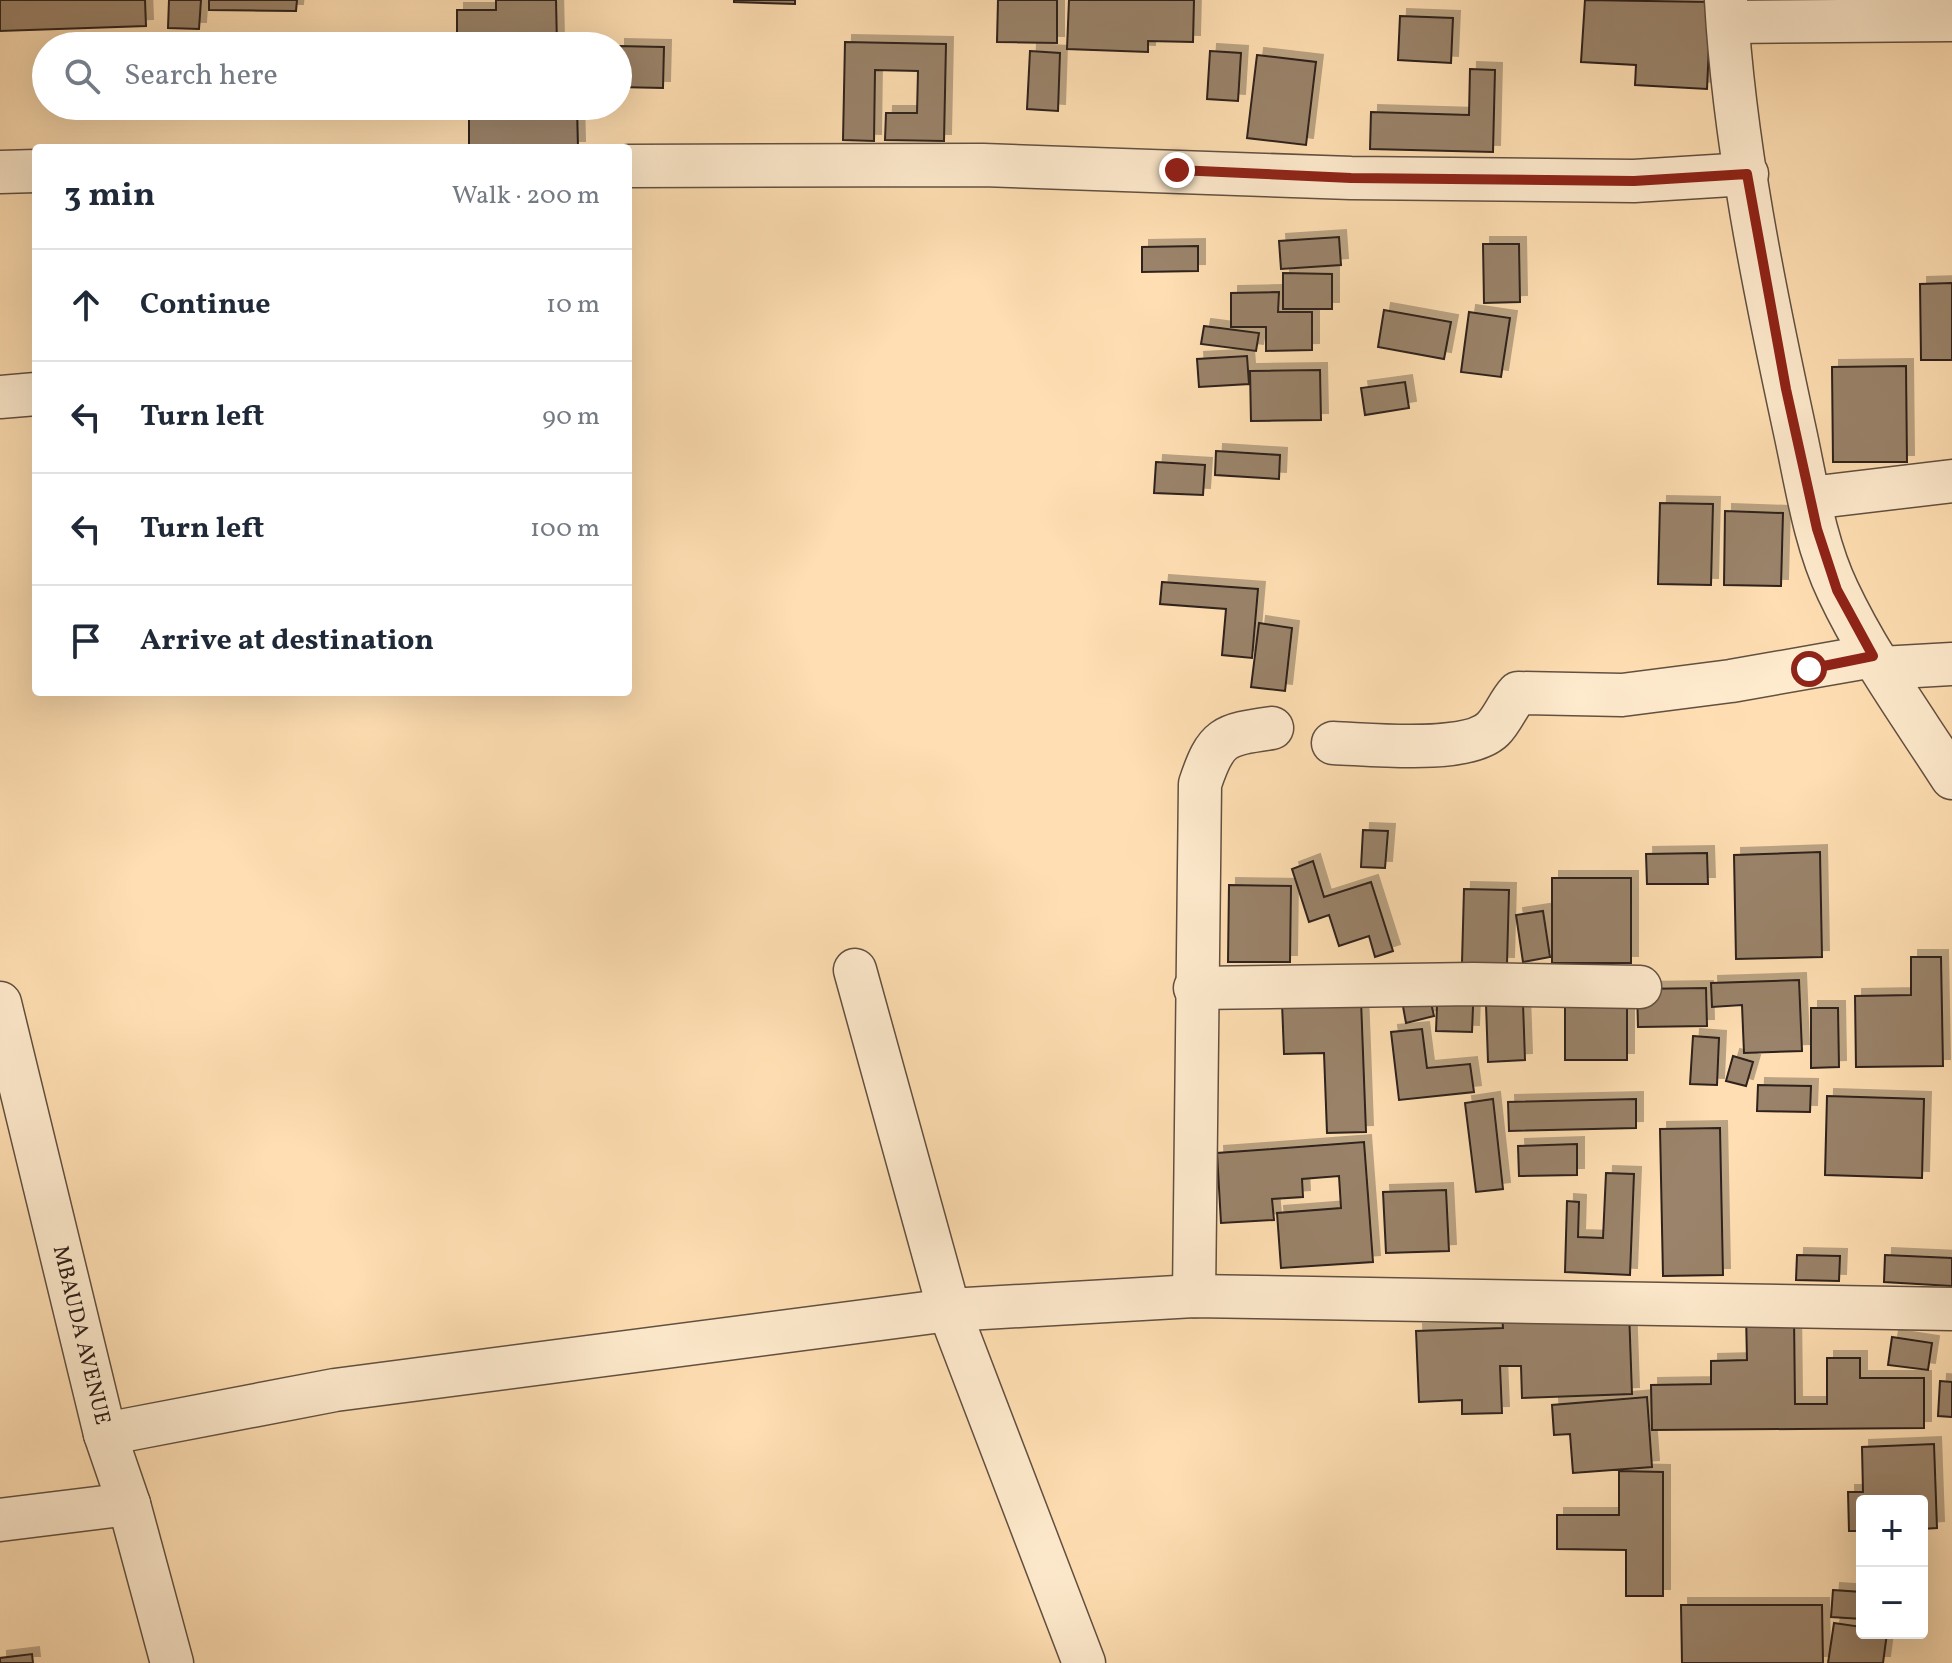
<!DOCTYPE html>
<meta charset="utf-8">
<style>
:root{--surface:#fff;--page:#f2f2f3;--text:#1f2937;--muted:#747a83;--line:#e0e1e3}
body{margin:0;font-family:Vollkorn,serif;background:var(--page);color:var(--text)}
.controls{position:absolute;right:24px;bottom:24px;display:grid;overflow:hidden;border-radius:8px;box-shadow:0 8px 32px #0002}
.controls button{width:72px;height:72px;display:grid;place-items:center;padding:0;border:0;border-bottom:2px solid var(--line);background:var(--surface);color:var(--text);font:40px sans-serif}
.stop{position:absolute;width:24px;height:24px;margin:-18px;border:6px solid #8f2418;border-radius:50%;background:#fff}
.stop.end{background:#8f2418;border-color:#fff;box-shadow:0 2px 8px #0008}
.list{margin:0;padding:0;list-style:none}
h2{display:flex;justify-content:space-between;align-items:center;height:104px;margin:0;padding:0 32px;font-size:34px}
h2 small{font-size:26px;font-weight:400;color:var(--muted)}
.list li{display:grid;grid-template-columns:52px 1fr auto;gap:24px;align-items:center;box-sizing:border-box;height:112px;padding:0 32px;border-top:2px solid var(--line)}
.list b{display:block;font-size:30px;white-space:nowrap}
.list em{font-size:26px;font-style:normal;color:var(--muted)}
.icon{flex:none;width:44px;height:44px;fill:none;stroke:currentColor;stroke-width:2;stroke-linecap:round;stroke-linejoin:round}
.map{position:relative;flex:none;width:1952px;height:1663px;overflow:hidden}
.search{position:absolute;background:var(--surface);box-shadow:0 8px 32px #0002;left:32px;top:32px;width:600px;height:88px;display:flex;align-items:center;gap:20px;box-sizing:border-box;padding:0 28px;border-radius:44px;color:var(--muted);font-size:30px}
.panel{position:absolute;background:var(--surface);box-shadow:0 8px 32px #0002;left:32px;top:144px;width:600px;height:552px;border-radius:8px}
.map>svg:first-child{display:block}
</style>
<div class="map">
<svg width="1952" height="1663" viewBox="0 0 1952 1663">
<defs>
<filter id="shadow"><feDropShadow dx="7" dy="-7" stdDeviation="0" flood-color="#0004"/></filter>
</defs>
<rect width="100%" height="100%" fill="#fedeb2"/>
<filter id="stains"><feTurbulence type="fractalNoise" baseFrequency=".0025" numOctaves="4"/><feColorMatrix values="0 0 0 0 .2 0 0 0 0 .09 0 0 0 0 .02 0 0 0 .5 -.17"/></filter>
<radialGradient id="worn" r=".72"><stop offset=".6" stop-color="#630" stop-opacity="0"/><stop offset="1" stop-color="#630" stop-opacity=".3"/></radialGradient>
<path fill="#9a836a" stroke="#2e211b" stroke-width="2" filter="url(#shadow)" d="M0,0H145L146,26L0,31Z
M169,0H201L199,29L168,28Z
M209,0H297L296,11L209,10Z
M496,0H556L557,45L457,46V10H496Z
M734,0H795V4L734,2Z
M998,0H1057V43L997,42Z
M1069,0H1194L1193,42L1148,41V52L1067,49Z
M1585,0L1711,2L1707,89L1635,85L1636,65L1581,62Z
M1400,16L1453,18L1451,63L1398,60Z
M845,42L946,44L944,141L885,140L886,113H917L918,71L875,70L874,141L843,140Z
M618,46L664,47L663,88L618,87Z
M1030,51L1060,53L1058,111L1027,109Z
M1210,51L1241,53L1238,101L1207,99Z
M1257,55L1316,62L1306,145L1247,138Z
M1470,69L1495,70L1493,152L1370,149L1371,112L1469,115Z
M469,106H577L578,148H469Z
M1339,237L1341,265L1281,269L1279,241Z
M1483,244H1519L1520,302L1484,303Z
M1198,246V271L1142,272V247Z
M1283,273L1332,274V309H1283Z
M1952,283V360H1921L1920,284Z
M1279,292L1278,312H1312V350L1266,351V327H1231V293Z
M1384,310L1451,322L1444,359L1378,347Z
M1469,312L1510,318L1501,377L1461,372Z
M1204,326L1259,333L1256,351L1201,344Z
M1247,356L1249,384L1199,387L1197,359Z
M1906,366L1907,462H1833L1832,367Z
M1320,370L1321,420L1251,421L1250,371Z
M1405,382L1409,408L1365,415L1361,388Z
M1216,451L1280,455L1279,479L1215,475Z
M1156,462L1205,465L1203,495L1154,493Z
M1660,503L1713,504L1711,585L1658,584Z
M1725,511L1783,513L1781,586L1724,585Z
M1162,582L1258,589L1252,658L1222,655L1226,609L1160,604Z
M1259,623L1292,628L1285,691L1251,687Z
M1363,830L1388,831L1385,868L1361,867Z
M1820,852L1822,957L1736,959L1734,855Z
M1707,853L1708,884H1647L1646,854Z
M1313,861L1324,897L1371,882L1393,951L1375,957L1369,936L1339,946L1329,915L1309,922L1292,869Z
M1552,878H1631V963H1552Z
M1229,885L1291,886L1290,962H1228Z
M1464,889L1509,890L1507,964L1462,963Z
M1543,911L1550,957L1523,962L1516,915Z
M1911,957H1941L1943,1066L1856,1067L1855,996L1911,995Z
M1799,980L1802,1051L1744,1053L1742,1005L1712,1007L1711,983Z
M1438,981L1474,982L1472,1032L1436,1031Z
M1706,988L1707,1026L1638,1027L1637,989Z
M1565,992H1627V1060H1565Z
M1429,994L1434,1016L1406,1023L1402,1001Z
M1361,1000L1366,1132L1327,1133L1324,1053L1284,1054L1282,1003Z
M1523,1003L1525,1060L1488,1062L1486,1004Z
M1811,1008H1838L1839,1067L1811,1068Z
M1422,1029L1427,1068L1470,1064L1474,1092L1399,1100L1391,1032Z
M1693,1036L1719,1038L1717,1085L1690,1084Z
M1733,1056L1753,1062L1746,1086L1726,1081Z
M1758,1085L1811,1086L1810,1112L1757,1111Z
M1827,1096L1924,1099L1922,1178L1825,1175Z
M1493,1099L1503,1189L1476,1192L1465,1103Z
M1636,1099V1128L1509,1131L1508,1102Z
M1720,1128L1723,1275L1663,1276L1660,1129Z
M1364,1142L1373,1262L1281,1268L1277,1213L1341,1208L1339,1176L1302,1179L1303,1197L1272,1199L1274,1220L1221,1223L1217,1153Z
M1577,1144V1175L1519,1176L1518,1146Z
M1606,1173L1634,1174L1630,1275L1565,1272L1567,1201L1579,1202L1578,1237L1603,1238Z
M1446,1190L1449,1251L1386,1253L1383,1192Z
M1797,1255L1840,1256L1839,1281L1796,1280Z
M1885,1255L1952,1258V1286L1884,1282Z
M1629,1310L1632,1394L1522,1398L1521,1366H1500L1502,1413L1462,1414V1400L1419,1402L1416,1331L1503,1328L1502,1314Z
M1746,1314H1794L1795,1404H1827V1358H1860V1378H1924V1428L1652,1430L1651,1385L1711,1384V1361L1747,1360Z
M1892,1337L1932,1343L1928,1370L1888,1365Z
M1940,1381L1952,1382V1417L1938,1416Z
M1647,1397L1652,1467L1573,1473L1570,1434L1554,1435L1552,1405Z
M1934,1444L1937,1528L1922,1529V1501H1862V1531H1849L1848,1492H1863L1862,1447Z
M1619,1471L1663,1472V1596H1626V1550L1557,1549V1515H1619Z
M1833,1590L1862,1592V1619L1831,1617Z
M1681,1605H1822L1823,1663H1682Z
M1834,1623L1862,1627V1633H1887L1883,1663H1828Z
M32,1654L33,1663H0V1658Z"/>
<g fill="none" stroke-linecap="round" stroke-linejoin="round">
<g stroke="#625041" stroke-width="45">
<g id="minor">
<path d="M1726,0C1734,142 1764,288 1794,427C1806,481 1814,541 1838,591C1869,657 1913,717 1952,778"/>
<path d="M1728,22L1952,20"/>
<path d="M628,166L983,165L1351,178L1634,181L1747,174"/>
<path d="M0,172L36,171"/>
<path d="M0,397L36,394"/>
<path d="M1810,498L1952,481"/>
<path d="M1881,668L1952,664"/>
<path d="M1333,743C1369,744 1467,755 1493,729C1503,719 1508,704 1518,693L1622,695L1731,681L1873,656"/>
<path d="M855,970L949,1310L1084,1663"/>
<path d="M1195,988L1473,984L1640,987"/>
<path id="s1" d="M0,1003L105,1434L129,1504L172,1663"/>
<path d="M1194,1296L1200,784C1216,736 1223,735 1272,728"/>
<path d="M105,1434L335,1390L949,1310L1194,1296L1952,1309"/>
<path d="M0,1520L129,1504"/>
</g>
</g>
<use href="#minor" stroke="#feeacd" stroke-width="42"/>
</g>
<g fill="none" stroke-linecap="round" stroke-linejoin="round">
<path stroke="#8f2418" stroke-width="10" d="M1177,170L1351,178L1634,181L1747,174L1786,389L1817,529L1837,590L1873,656L1809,669"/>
</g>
<g text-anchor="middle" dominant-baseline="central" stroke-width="6" stroke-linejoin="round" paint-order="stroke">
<g font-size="22" fill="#2e211b" stroke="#feeacd">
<text stroke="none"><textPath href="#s1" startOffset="342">MBAUDA AVENUE</textPath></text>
</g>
</g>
<rect width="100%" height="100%" filter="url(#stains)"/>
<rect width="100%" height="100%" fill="url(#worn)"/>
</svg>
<div class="controls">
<button>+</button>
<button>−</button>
</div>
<div class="stop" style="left:1809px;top:669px"></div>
<div class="stop end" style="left:1177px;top:170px"></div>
<div class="search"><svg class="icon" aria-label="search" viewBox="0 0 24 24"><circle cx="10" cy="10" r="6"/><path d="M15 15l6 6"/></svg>Search here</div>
<section class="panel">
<h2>3 min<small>Walk · 200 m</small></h2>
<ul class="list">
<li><svg class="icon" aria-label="ahead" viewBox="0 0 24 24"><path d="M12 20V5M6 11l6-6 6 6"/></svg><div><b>Continue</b></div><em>10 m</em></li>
<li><svg class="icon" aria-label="left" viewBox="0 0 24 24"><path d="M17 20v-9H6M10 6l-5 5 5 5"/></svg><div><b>Turn left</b></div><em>90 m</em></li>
<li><svg class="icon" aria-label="left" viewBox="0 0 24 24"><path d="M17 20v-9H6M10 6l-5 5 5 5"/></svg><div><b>Turn left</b></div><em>100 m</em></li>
<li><svg class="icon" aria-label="arrive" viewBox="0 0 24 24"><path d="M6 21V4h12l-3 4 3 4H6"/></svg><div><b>Arrive at destination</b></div></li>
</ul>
</section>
</div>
